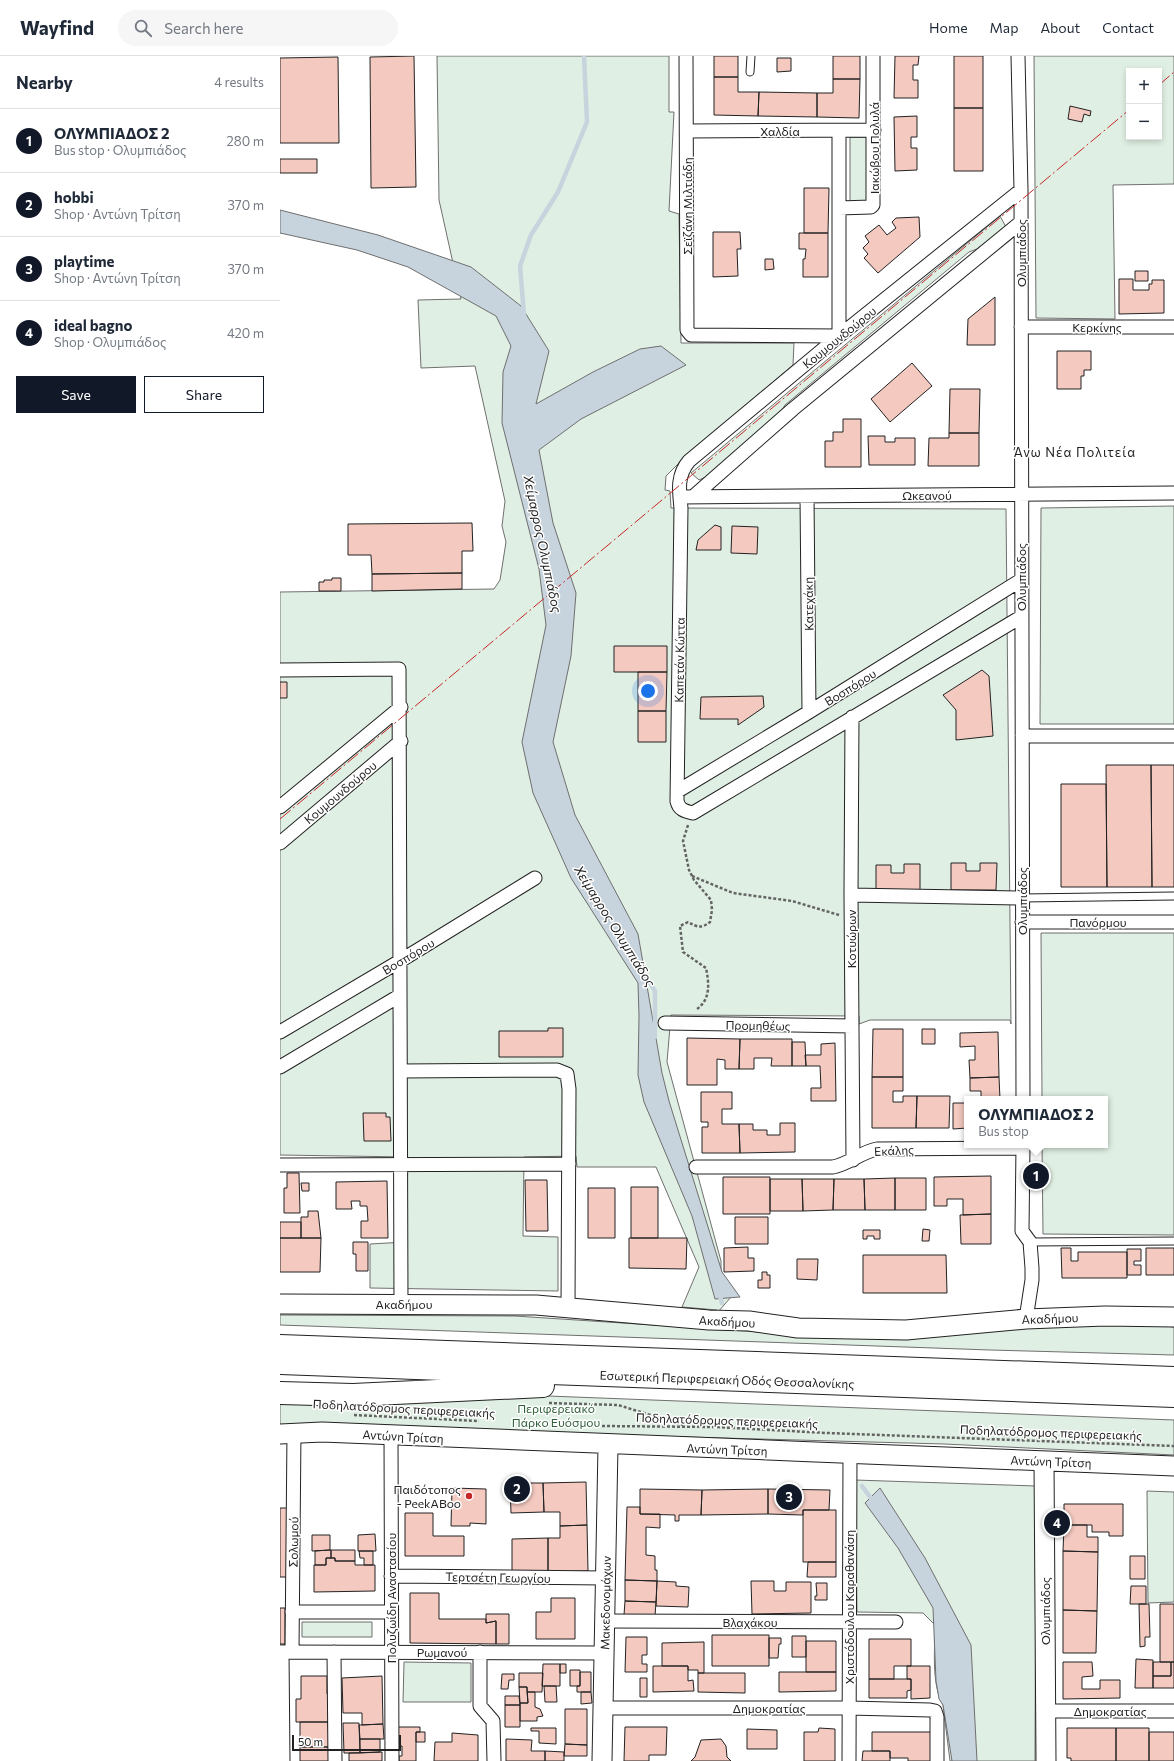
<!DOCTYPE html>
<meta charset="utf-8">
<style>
:root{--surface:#fff;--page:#f6f6f7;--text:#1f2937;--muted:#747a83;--line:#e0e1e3;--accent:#111827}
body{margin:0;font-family:Commissioner,sans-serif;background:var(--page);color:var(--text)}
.controls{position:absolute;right:12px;top:12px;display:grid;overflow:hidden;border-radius:0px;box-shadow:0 2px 6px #0003}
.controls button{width:36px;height:36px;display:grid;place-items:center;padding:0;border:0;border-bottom:1px solid var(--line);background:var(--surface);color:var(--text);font:20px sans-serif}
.scale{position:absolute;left:12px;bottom:10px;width:109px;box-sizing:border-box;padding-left:4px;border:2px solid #222;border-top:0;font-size:11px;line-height:14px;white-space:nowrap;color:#222;-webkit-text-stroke:3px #fff;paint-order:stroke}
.you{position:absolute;left:368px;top:635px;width:14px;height:14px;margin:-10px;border:3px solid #fff;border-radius:50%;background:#1a73e8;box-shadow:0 0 0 6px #1a73e833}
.badge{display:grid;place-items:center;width:26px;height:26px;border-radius:50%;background:var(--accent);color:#fff;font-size:13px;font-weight:700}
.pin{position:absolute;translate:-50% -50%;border:2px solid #fff;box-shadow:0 1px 4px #0006}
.popup{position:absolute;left:684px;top:1040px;width:144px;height:52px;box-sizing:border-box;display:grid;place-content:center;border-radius:0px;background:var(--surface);filter:drop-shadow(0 1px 3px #0005);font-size:13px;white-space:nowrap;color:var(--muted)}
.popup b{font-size:15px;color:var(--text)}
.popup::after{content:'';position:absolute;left:50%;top:100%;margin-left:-8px;border:8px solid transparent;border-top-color:var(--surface)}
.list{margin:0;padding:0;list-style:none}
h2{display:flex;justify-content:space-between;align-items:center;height:52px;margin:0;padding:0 16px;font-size:17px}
h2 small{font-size:13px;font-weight:400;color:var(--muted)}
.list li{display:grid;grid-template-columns:26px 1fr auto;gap:12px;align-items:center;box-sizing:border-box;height:64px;padding:0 16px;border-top:1px solid var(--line)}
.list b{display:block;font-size:15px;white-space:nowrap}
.list p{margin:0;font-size:13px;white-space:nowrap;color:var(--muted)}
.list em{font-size:13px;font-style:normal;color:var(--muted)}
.actions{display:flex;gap:8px;padding:12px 16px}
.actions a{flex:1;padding:9px 0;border:1px solid var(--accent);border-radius:0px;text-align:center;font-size:14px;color:var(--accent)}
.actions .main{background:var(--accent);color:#fff}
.icon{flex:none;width:22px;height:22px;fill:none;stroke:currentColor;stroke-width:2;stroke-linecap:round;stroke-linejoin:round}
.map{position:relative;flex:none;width:894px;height:1705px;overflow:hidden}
header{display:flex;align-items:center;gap:24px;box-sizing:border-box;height:56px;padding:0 20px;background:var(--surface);border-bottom:1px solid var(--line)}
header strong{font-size:19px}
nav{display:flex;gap:22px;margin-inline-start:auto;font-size:14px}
.search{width:280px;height:36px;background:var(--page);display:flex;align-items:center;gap:10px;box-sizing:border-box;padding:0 14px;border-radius:22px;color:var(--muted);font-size:15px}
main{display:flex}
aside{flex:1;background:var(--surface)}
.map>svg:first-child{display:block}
</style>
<header>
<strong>Wayfind</strong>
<div class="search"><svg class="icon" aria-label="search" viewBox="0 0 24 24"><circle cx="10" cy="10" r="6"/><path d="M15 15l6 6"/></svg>Search here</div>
<nav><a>Home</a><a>Map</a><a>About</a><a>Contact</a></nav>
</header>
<main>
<aside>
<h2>Nearby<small>4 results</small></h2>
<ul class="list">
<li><span class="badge">1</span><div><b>ΟΛΥΜΠΙΑΔΟΣ 2</b><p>Bus stop · Ολυμπιάδος</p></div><em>280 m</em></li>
<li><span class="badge">2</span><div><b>hobbi</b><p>Shop · Αντώνη Τρίτση</p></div><em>370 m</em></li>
<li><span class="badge">3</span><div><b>playtime</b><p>Shop · Αντώνη Τρίτση</p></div><em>370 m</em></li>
<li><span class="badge">4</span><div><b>ideal bagno</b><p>Shop · Ολυμπιάδος</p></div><em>420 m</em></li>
</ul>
<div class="actions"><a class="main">Save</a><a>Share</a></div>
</aside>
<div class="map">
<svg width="894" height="1705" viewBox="0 0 894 1705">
<rect width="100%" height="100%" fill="#fff"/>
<path fill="#e0efe3" stroke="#6f6f6f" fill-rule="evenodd" d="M157,0H389V56H394L389,155L399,158L401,287H514L513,309L406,400L386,420L385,434L390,435L391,452L726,453L731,968L730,964H590L579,968V960L391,959L387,1006L441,1205V1214L451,1241L438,1256L437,1254L402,1251L419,1211L376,1111H297L296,1100L244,1101L243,1180L278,1181V1235L90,1232V1188L126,1186L128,1101L0,1099V536L214,533L220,524L226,486L222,470L225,445L195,310L141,312L138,244L181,243L159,144Z
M754,0H894V128L833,129L835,263L756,262ZM849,15H879V81H849Z
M570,81H588V147H570Z
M720,160L726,171L697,193L689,196L505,349L500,358L428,420L419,424L411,417Z
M894,450V668H760L761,452Z
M761,877H894V1179L763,1178L762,1089H825V1043H762Z
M0,1259L235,1260L481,1276L825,1269L886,1270L894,1271V1299L710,1294L0,1269Z
M268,1340L894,1364V1399L664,1388L0,1370V1346Z
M575,1424L756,1430L755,1705H670L663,1649C651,1627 655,1594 655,1569L643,1557L577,1556Z
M867,1435L894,1436V1546L868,1547Z
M22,1566H92V1581H22Z
M124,1606L191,1607V1646H123Z"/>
<path fill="#c7d3dd" stroke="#6f6f6f" d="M0,154L98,179L191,211L241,250L269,295L256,348L313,316L360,293L381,290L406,309L301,363L259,394L273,467L296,537L291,600L273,686L295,759L358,878L382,1017L389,1045L442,1216L460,1241L435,1243L412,1160L364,1046L358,1019L359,960L358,927L291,822L253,737L242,686L266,569L259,513L222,367L223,316L231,290L216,260L128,211L77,194L0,177Z
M600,1432L645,1502L691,1589L697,1705H672L663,1649L659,1643L656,1625L653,1552L618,1492L585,1447Z"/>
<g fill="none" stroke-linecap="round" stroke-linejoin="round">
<path stroke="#c7d3dd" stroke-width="4.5" d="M244,259L240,210L251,179L278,136L307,66L304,0
M363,916L375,935V981
M439,1237L442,1247
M582,1430L593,1445"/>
</g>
<path fill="#f3c9c0" stroke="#222" d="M134,0L136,131L91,132L90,1Z
M434,0H458V21H434Z
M553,0H580V23H553Z
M615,0H639L638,9H633V24H638V42H614Z
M674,0H703V52H674Z
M58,1L59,87H0V2Z
M497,2H511V15L497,16Z
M434,21H458V36H479L478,60L434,59Z
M553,23H580L579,62L537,61V37H553Z
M479,36L537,37V61L478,60Z
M790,50L811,55L810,60L804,58L802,66L788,63Z
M674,52H703V115H674Z
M637,60V81H631V92H637V114L615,115L614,61Z
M0,103H37V117H0Z
M524,132H549L548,177H524Z
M639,161L640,181L598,217L584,202L588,198L583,192L589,186L585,180L599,169L607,179L616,172L612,166L616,162Z
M433,176H460L461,193H457L458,220L433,221Z
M519,177H548V221H523V203H525L526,193H519Z
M485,203H493L494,213L485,214Z
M855,215H868V225H855Z
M839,223H853V234H869V228H872V224H884V257L839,258Z
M715,241V289H687L688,263Z
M777,295H811V314H804V320H801V333H777Z
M632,307L652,330L610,366L591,343Z
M670,333H700L699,377H669Z
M563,363H581V411H545V385H553V376H563Z
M669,377H699V410H648L649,382H669Z
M588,380H605V386H615V382H635V409H589Z
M192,467L193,495H182V517L92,518L91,499H68V468Z
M435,469L441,471V494H416L418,484Z
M452,470L478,471L477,498L451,497Z
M182,517V533L92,535V518Z
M52,522H61V535H39V526H44V524H52Z
M334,590H387V616H334Z
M702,614L709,620L713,680L676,684V654L663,639Z
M358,616H387L386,655H358Z
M0,626H7V642H0Z
M483,640L484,651L458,669V663H420L421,641Z
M358,655H386V686H358Z
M826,709H871L872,831H827Z
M871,709H894V831H872Z
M781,728H826L827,831H781Z
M671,807H686V815H700V807H717L716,834H671Z
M624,808H640V835H596V809H611V817H624Z
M268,972H283V1001H219V975H268Z
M593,973H623V1021H592Z
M642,973H655V988H642Z
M718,976L719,1021L690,1022L689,1004H695V990L680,991V977Z
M407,982L460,983L459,1013H445V1004L437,1003V1029H407Z
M460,983H512V1010H491L492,1002H474V1013H459Z
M512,986H525L526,1010H512Z
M555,987L556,1045H531V1032H541L540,1010H526L525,999H541V988Z
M592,1021H623V1035H613V1046H623V1040H637L636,1072H592Z
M719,1021L720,1043H701V1035H690V1022Z
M421,1036H452V1053H442V1068H459L460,1097H422V1071H428V1066H421Z
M637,1040H670L669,1072H636Z
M673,1047H687V1072L673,1073Z
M83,1057H106V1061H110L111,1085H84Z
M500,1067H515V1096L460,1097L459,1068H473V1074H487V1079H500Z
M7,1117H19L20,1157H4V1132H7Z
M711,1120V1158L683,1159V1143H667V1150H654V1121Z
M443,1121H490V1158H443Z
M615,1122H646V1154H615Z
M615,1122V1154H585L584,1123Z
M490,1123H522L523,1155H490Z
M522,1123H554L553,1154L523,1155Z
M554,1123H584L585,1154H553Z
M245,1124H267L268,1175H246Z
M107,1125L108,1182H81V1165H88L87,1150H80V1145H71L72,1153H56V1126Z
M21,1127H29V1135H22Z
M351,1131H378V1182H351Z
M308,1132H335V1182H308Z
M28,1155H38L41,1182H21V1161H28Z
M711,1158V1188H681L680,1159Z
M455,1161H488V1188H455Z
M0,1166H21V1182H0Z
M643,1173L650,1174L649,1185H642Z
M583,1174H600V1183H594V1180H587V1183H583Z
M0,1182H41L40,1216H0Z
M349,1182H407L406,1213L349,1212Z
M73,1186H88V1215H76V1198H73Z
M468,1191V1202H474V1215L444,1216V1192Z
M781,1192H791V1205H798V1196H847V1222H782Z
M866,1192H894V1219H866Z
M847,1193H861V1205H854V1209H861V1219H847Z
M583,1199H666L667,1237H583Z
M517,1203H538L537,1224L517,1223Z
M482,1216H487V1219H490V1232H478V1224H482Z
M306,1426L307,1469L280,1470V1456H264L263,1427Z
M230,1427H263L264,1456L231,1457Z
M172,1432L206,1433V1468L190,1467V1470H171Z
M360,1433L422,1434L421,1459H399V1465H395V1459L360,1458Z
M488,1433V1458L421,1459L422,1434Z
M488,1433L550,1434L549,1454H523V1459L488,1458Z
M784,1448H843V1480H829V1476H812V1469H784Z
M347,1451H360V1458H380V1472L366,1471V1499L375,1500V1514H377V1525L345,1524Z
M0,1452H8V1521H0Z
M523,1454H556V1506H523Z
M125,1457H153V1480H184V1500H125Z
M307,1469L308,1515L268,1516V1482H280V1470Z
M784,1469H807V1481H818V1496L783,1495Z
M95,1478L96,1495H78V1479Z
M32,1479H50V1494L32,1495Z
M268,1482V1516H232V1483Z
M50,1494H51V1502H46V1509H35V1495Z
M51,1494H75V1505H55V1502H51Z
M79,1495H93V1509H84V1502H80Z
M783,1495L818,1496L817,1555L783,1554Z
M850,1500H865V1523H850Z
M46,1502H55V1505H75V1509H95V1535L34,1536V1509H46Z
M528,1506H556V1521H527Z
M345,1524L377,1525L376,1546L345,1545Z
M377,1525L396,1526V1530L409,1531L408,1551L376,1550Z
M471,1525H494V1535H506V1526H531V1557L472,1558Z
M536,1527H547V1544H535V1540H537Z
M851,1530H866V1548H850Z
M130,1537H159V1563H206V1567L216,1565V1588L130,1587Z
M271,1542H295V1583H256V1556H271Z
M345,1545L376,1546L375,1560L344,1559Z
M859,1548H869L870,1581H865V1590L860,1591Z
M880,1548H894V1606H880Z
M0,1552H5V1588H0Z
M783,1554L817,1555L816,1597H783Z
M206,1558H229V1588H216V1565L206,1567Z
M432,1579H489V1610H432Z
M512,1580H526V1601H512Z
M346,1581H367V1599H362V1608H367V1616H345Z
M489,1582H501V1588H499L498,1602H489Z
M589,1583H631V1610H614V1623H589Z
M526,1585H556V1616H526Z
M424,1586V1617H418V1614H408V1610H382V1587Z
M856,1603L873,1604V1632H855Z
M783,1606H812L813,1620L802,1621V1633H820V1624H840V1642L783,1643Z
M873,1606H891V1620H873Z
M891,1606H894V1632H873V1620H891Z
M263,1608H280V1630H262Z
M280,1608H286V1617H280Z
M373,1610H408V1625L413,1624L414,1635L373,1636Z
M627,1610H650V1642L631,1643V1623H627Z
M290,1614H300V1630H290Z
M300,1616H311V1636H297V1630H300Z
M499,1616H556V1635L499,1636Z
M239,1617H263L262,1636H247V1631H239Z
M418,1617H465V1637L418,1636Z
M222,1618H234V1624H229L228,1633H221Z
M21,1620H47V1638H50L51,1666H16V1643H21Z
M102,1620L103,1668L82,1669V1657H63L62,1622Z
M360,1622H367V1641H360Z
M589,1623H631V1634L627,1635V1642H589Z
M264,1630H276L277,1646H265Z
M239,1631H247L248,1647H240Z
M247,1636H255V1651L260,1653L263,1660L257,1661V1665H240V1647H248Z
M301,1636H311L312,1647L301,1648Z
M225,1640H239L240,1649H225Z
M225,1649H240V1671H225Z
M285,1653H307V1689L285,1688Z
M20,1666H48L49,1691H20Z
M63,1667H79L80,1697H64Z
M103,1668L104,1683H80L79,1669Z
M118,1671H140V1676H136V1705H119V1700H122V1690H118Z
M345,1671H387L386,1699H369V1705H344Z
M251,1672H276V1688L259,1687V1675H251Z
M539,1672L555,1673V1705H524V1676H538Z
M787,1672H836V1705H791V1702H787Z
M836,1672H869V1705H836Z
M467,1673L497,1674V1693H467Z
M136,1676H145V1686H136Z
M592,1676H651V1705H628V1702H610V1695H592Z
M869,1676H894V1705H869Z
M172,1677L198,1679V1705H154L155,1686H172Z
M80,1683H100V1696L80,1697Z
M226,1683L252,1684L251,1695H265V1705H226Z
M441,1683L446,1690L447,1701L451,1705H411L415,1701L421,1684Z
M285,1688L307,1689V1700H284Z
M20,1691H49V1705H20Z
M265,1695L284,1696V1705H265Z
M583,1695H610V1705H582Z
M102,1696V1705H69V1697Z"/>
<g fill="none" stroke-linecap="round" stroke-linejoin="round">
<g stroke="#222" stroke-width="9">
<path id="lane" d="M470,16L471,0
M742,842L894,840
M750,1186L894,1185"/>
</g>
<g stroke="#222" stroke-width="15">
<path id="street" d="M406,0L407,274L411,279L559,280V75
M738,0L741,134L743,1043
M407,75L594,74
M741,134L559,280L409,405C397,419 399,434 401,452L397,745C399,754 405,755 413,757L741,561
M559,152L591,151L593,149V0
M741,271H894
M414,440L513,353L741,166
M527,440L529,656
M400,441L894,437
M0,614L119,613L121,1248
M572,661L571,839L573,1104
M742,680H894
M398,735L529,656L741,524
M0,751L121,651
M0,787L121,685
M571,839L742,842
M742,866H894
M385,967L572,970
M0,976L120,905L255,822
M0,1011L119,940
M121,1015L277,1014L287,1018L289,1033L288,1252
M743,1089L742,1175L750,1186L752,1212V1224L746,1263
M0,1109L289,1108
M416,1111H553C569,1108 581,1096 597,1093L743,1092
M111,1379L112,1705
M111,1520L325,1522
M12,1556H111
M324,1565L616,1566
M0,1596L324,1597
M2,1596L3,1705
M12,1596L14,1376
M54,1596L55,1705
M200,1596V1650L213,1665L214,1705
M323,1652H569L650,1654L655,1655L657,1661V1705
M766,1655H894
M569,1705L570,1397"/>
</g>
<g stroke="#222" stroke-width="21">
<path id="secondary" d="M0,1248L256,1249L429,1264L469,1265L518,1272L626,1274L746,1263L825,1260L894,1261
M0,1378L42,1376C326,1389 610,1398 894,1410
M764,1405L766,1705
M322,1705L328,1390"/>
</g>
<g stroke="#222" stroke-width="24">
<path id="highway" d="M0,1290L894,1322
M0,1307L894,1340
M0,1337L73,1339L263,1330"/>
</g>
<path stroke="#646464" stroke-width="2.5" stroke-dasharray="3 2" stroke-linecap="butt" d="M408,769L403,785L409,814L414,824L431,844L432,854L430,866C421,873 417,871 408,866L400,870L403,896L426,912C429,927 431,943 417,953
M412,820L453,837L512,845L559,859
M269,1347L338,1349L403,1369
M74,1359L199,1365
M322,1370L435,1371L547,1377L894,1390
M722,1379L763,1380"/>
<use href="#lane" stroke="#fff" stroke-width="7"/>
<use href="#street" stroke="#fff" stroke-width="13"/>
<use href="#secondary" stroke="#fff" stroke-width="19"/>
<use href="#highway" stroke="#fff" stroke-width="22"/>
<path stroke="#c62828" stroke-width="1" stroke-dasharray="14 3 2 3" stroke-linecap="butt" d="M879,29L894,16
M0,763L849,54"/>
</g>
<circle fill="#c62828" stroke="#fff" stroke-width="1.5" cx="189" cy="1440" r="4"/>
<g text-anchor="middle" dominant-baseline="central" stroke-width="3" stroke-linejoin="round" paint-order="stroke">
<g font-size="12" fill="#222" stroke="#fff">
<text x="500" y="75">Χαλδία</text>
<text transform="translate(594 92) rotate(-90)">Ιακώβου Πολυλά</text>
<text transform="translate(407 150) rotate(-90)">Σεϊζάνη Μιλτιάδη</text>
<text transform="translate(741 197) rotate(-90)">Ολυμπιάδος</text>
<text x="817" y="271">Κερκίνης</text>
<text transform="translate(559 281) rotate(-39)">Κουμουνδούρου</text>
<text x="647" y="439">Ωκεανού</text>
<text transform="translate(741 521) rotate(-90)">Ολυμπιάδος</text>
<text transform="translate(528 548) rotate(-91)">Κατεχάκη</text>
<text transform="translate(399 604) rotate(-89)">Καπετάν Κώττα</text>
<text transform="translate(570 631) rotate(-32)">Βοσπόρου</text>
<text transform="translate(60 736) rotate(-40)">Κουμουνδούρου</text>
<text transform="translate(742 845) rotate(-90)">Ολυμπιάδος</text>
<text x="818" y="866">Πανόρμου</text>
<text transform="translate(571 883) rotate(-90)">Κοτυώρων</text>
<text transform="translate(128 900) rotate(-31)">Βοσπόρου</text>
<text transform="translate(478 969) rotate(1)">Προμηθέως</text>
<text transform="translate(614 1094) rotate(-3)">Εκάλης</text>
<text x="124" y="1248">Ακαδήμου</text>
<text transform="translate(770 1262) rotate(-2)">Ακαδήμου</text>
<text transform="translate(447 1265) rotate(3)">Ακαδήμου</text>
<text transform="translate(447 1323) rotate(2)">Εσωτερική Περιφερειακή Οδός Θεσσαλονίκης</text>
<text transform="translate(124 1352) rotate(3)">Ποδηλατόδρομος περιφερειακής</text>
<text transform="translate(447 1364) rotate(2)">Ποδηλατόδρομος περιφερειακής</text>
<text transform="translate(771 1376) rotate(2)">Ποδηλατόδρομος περιφερειακής</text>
<text transform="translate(123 1380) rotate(3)">Αντώνη Τρίτση</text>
<text transform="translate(447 1393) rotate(2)">Αντώνη Τρίτση</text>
<text transform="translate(771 1405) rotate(2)">Αντώνη Τρίτση</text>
<text transform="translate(13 1486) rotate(-89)">Σολωμού</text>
<text transform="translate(218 1521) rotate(1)">Τερτσέτη Γεωργίου</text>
<text transform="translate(111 1542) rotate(-90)">Πολυζωίδη Αναστασίου</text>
<text transform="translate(325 1547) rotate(-89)">Μακεδονομάχων</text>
<text transform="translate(569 1551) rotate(-90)">Χριστόδουλου Καραθανάση</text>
<text transform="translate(765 1555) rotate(-90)">Ολυμπιάδος</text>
<text x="470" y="1566">Βλαχάκου</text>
<text x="162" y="1596">Ρωμανού</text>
<text x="489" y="1652">Δημοκρατίας</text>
<text x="830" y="1655">Δημοκρατίας</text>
</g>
<g font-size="12" fill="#2f5e38" stroke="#fff">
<text x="276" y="1352">Περιφερειακό<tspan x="276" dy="14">Πάρκο Ευόσμου</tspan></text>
</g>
<g font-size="12" fill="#222" stroke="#fff" text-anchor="end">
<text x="181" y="1433">Παιδότοπος<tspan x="181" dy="14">- PeekABoo</tspan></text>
</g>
<g font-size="13" letter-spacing="1" fill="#222" stroke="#fff">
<text x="795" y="396">Άνω Νέα Πολιτεία</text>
</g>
<g font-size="13" font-style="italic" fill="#222" stroke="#fff">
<text transform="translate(263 488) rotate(78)">Χείμαρρος Ολυμπιάδος</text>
<text transform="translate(335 870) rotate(58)">Χείμαρρος Ολυμπιάδος</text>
</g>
</g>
</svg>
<div class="controls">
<button>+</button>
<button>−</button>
</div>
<div class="scale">50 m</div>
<div class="you"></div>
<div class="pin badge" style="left:756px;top:1120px">1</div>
<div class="popup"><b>ΟΛΥΜΠΙΑΔΟΣ 2</b>Bus stop</div>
<div class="pin badge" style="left:237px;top:1433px">2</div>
<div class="pin badge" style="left:509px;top:1441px">3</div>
<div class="pin badge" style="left:777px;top:1467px">4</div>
</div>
</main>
